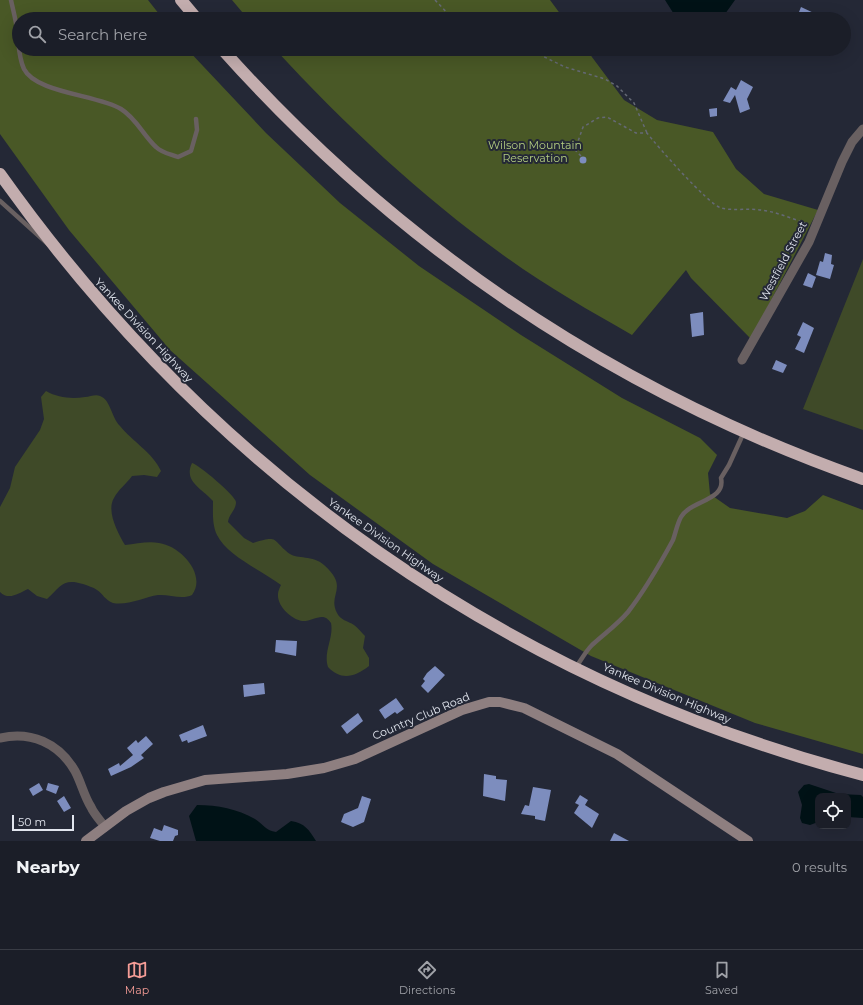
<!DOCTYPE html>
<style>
:root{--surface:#1b1e28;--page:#242730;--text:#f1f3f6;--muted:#a0a2a8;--line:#393c45;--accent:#f59c96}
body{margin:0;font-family:Montserrat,sans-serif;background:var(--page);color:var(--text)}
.controls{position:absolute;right:12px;bottom:12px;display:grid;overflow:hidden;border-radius:8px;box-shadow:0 4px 16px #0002}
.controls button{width:36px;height:36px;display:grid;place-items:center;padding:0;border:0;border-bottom:1px solid var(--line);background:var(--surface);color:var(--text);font:20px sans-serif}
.scale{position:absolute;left:12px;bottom:10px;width:62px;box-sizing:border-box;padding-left:4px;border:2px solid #e1e5ee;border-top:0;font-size:11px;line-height:14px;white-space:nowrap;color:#e1e5ee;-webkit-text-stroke:3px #242836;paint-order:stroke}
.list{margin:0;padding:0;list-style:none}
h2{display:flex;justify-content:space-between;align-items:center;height:52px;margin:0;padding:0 16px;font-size:17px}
h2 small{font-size:13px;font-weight:400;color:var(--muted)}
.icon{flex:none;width:22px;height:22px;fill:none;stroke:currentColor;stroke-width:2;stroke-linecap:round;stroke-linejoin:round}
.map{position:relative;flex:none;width:863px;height:841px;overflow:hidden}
.search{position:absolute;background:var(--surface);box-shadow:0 4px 16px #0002;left:12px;right:12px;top:12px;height:44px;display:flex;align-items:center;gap:10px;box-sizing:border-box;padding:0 14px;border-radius:22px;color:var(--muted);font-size:15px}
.sheet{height:108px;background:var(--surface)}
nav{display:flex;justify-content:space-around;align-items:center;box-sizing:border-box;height:56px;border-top:1px solid var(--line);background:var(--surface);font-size:11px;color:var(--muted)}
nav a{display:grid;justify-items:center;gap:2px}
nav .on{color:var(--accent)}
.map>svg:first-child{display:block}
</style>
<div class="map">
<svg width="863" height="841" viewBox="0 0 863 841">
<rect width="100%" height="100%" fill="#242836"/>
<path fill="#3f4a28" d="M863,259V430L803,409Z
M46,391C58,398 72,399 85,397C90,397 95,394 100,396C111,400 111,417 120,426C132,441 153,453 161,471L157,477L144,475L132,476C127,483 118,490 114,498C106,511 118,533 125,545C136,544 148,541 159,543C181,546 207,575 192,595C182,600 169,594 158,595C145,597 127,606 113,603C105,600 103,594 97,590C93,587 88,586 83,584C63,578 61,586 47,599L37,596L28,589C19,593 9,601 0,592V507L10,488L15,467L40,430L44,419L41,397Z
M192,463C198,464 236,496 236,502C236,510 229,514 228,522L244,538L253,543C280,534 272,541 290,554C297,559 313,555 324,565C350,588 327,594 337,613C340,620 348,621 354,625C358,628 362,633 365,636L363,648L369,658V666C355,677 341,681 328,667C323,652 334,638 331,623C323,610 313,622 302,621C291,619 277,606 278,594C278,591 280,587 281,585C263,571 227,556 217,535C212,525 213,512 213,501C203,489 183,482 192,463Z"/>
<path fill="#495826" d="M0,0H148L163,19H19V49H187L266,133L340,203L419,266L521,335L622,398L700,438L717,455L708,473L710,494L730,508L787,518L805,511L823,495L863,510V754L755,723L591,656L433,564L310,475L170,350L69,230L0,134Z
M232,0H550L564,19H248Z
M275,49H586L624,100L657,120L713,132L736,169L764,194L818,210L751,339L691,278L686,270L632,335C588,310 544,285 503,255C420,195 344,124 275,49Z"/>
<path fill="#001216" d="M665,0H735L725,14L727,19H677Z
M809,784L839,794L861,795L863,797V818L848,817V796H818V822L810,825L802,823L800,818L802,805L798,792L804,785Z
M197,805C218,805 237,809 255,819C263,824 266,831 276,832L291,821C305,823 309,830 316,841H196L189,816Z"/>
<path fill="#7d8dbe" d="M801,7L816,14L814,19H801L797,17Z
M741,80L753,87L747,99L750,109L740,113L735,95L730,103L723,101L731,87L736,90Z
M717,108V116L710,117L709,109Z
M579.5 160a3.5 3.5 0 1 1 7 0a3.5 3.5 0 1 1-7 0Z
M825,253L832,255L831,264L834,265L830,279L816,275L820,261L823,262Z
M808,273L816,277L812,288L803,285Z
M703,312L704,335L692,337L690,314Z
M803,322L814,328L804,353L795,349L801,337L797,335Z
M776,360L787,365L783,373L772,369Z
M276,640L297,641L296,656L275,652Z
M435,666L445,675L428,693L421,686L425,681L423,679L427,673Z
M264,683L265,694L244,697L243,685Z
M396,698L404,709L397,714L395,712L385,719L379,710Z
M358,713L363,721L347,734L341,726Z
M203,725L207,736L188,743L187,740L182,742L179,735Z
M146,736L153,744L141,755L144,758L131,767L111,776L108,769L119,763L120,766L133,755L127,748L136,740L138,743Z
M484,774L496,776V779L507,780L505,801L483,796Z
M39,783L43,790L33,796L29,789Z
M48,783L59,786L56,794L46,790Z
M533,787L551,790L545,821L535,819V816L521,814L525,805L529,806Z
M580,795L588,800L585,805L599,814L592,828L574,813L579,805L575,803Z
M64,796L71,808L64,812L57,801Z
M362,796L371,799L364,822L353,827L341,822L344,814L358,808Z
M164,825L178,830V835L175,836L173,841H160L150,838L154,828L162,831Z
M614,833L629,841H610Z"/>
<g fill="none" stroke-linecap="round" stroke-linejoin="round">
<path stroke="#656975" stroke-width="1.5" stroke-dasharray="3 3" stroke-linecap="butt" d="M435,0L453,19
M528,49L565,67L605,79L617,86L634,103L647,133
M581,156L576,151V147L583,127L598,118L607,117L636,133H647C657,146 708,204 721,208C733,211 748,208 761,210C777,212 793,219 808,224"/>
<path stroke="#696061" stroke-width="4.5" d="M11,0C13,10 16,20 17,30C19,43 18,56 24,69C36,93 98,95 121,109C136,118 143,135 156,147C162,153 170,154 178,157L191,151L197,130L196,119
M0,201L49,245
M576,667C581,660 586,651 592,645C605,633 617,625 628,612C645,590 660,564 673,540C676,532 677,524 681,517C691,500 726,501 721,478L729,465L744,432"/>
<path stroke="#696061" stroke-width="9" d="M742,360L809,242L842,162L852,142L863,129
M0,738C31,731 59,743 75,771C81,782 84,796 91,807C94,814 100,820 105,827"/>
<path stroke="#8e7f80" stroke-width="10" d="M86,841L126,811L149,798L164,792L205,780L287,774L324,768L355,759L462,710L489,702H500L524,708L617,754L748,841"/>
<path stroke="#c3adae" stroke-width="12" d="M181,0L197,19
M222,49C398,246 613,391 863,479
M0,174C213,474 507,681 863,775"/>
</g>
<g text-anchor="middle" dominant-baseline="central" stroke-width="4" stroke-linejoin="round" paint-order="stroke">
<g font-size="11" fill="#b4ce80" stroke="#242836">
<text x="535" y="145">Wilson Mountain<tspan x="535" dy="13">Reservation</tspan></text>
</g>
<g font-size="11" fill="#e1e5ee" stroke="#242836">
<text transform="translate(783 261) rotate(-62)">Westfield Street</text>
<text transform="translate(144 330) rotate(47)">Yankee Division Highway</text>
<text transform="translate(386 540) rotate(35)">Yankee Division Highway</text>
<text transform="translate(667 693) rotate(23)">Yankee Division Highway</text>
<text transform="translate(421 716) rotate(-23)">Country Club Road</text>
</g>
</g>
</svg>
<div class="controls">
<button><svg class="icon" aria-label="locate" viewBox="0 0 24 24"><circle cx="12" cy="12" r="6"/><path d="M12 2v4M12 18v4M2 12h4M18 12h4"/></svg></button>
</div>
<div class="scale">50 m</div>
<div class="search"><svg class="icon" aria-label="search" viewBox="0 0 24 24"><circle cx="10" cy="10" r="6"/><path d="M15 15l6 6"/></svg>Search here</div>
</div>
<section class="sheet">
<h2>Nearby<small>0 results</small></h2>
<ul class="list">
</ul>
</section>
<nav>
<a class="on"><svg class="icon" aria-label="map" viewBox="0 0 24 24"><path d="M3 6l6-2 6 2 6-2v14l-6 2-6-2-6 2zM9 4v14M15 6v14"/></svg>Map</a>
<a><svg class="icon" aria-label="directions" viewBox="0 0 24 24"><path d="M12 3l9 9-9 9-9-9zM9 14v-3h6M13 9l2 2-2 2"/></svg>Directions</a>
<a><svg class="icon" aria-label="saved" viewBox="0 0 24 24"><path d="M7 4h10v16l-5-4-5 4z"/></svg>Saved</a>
</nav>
